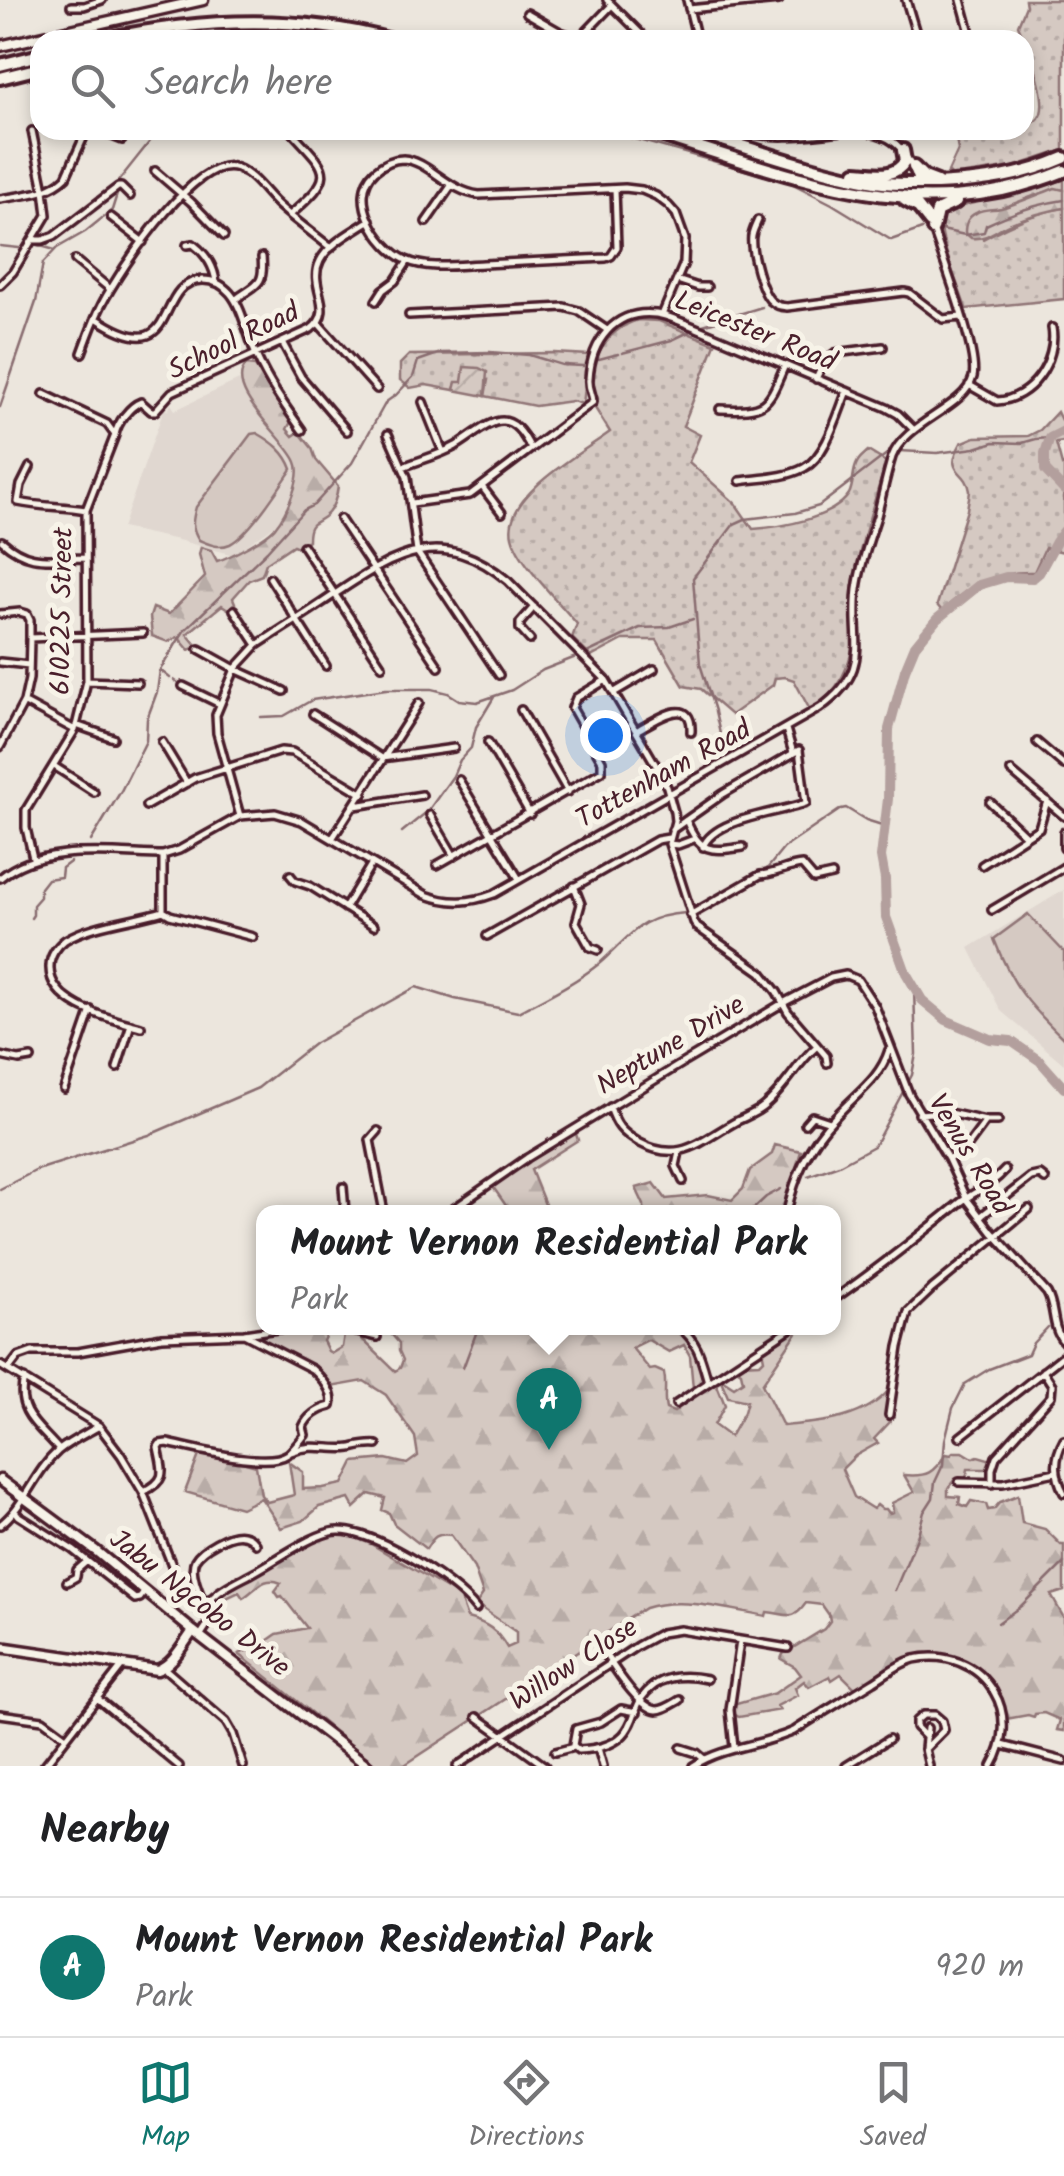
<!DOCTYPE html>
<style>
:root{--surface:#fff;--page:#f2f2f2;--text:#202124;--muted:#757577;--line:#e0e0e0;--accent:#0f766e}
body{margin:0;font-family:Kalam,sans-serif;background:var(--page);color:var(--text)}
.you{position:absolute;left:605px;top:735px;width:35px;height:35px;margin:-25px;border:8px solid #fff;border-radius:50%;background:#1a73e8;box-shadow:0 0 0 15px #1a73e833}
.badge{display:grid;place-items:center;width:65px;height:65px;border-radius:50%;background:var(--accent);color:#fff;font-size:32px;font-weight:700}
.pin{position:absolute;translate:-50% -82px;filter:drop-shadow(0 2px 5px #0008)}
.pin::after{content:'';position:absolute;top:52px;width:35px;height:30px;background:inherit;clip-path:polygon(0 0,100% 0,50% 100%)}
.popup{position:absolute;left:256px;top:1205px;width:585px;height:130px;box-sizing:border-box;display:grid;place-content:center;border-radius:20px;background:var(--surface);filter:drop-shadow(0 2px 8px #0005);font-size:32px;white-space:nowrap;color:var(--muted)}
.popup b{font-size:38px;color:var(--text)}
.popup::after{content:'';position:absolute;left:50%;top:100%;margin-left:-20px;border:20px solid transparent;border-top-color:var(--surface)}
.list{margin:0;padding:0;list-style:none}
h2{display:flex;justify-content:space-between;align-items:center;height:130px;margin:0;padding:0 40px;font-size:42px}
h2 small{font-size:32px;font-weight:400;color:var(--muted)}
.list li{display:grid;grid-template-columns:65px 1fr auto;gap:30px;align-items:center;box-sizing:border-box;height:140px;padding:0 40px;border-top:2px solid var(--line)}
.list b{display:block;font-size:38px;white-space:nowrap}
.list p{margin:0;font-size:32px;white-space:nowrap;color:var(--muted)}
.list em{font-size:32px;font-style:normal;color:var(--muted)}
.icon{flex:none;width:55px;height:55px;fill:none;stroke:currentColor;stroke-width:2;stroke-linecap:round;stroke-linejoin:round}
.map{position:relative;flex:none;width:1064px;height:1766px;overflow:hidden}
.search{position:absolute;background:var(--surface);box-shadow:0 5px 15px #0003;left:30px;right:30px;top:30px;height:110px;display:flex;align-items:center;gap:25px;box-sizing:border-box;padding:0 35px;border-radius:30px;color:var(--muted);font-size:38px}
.sheet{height:270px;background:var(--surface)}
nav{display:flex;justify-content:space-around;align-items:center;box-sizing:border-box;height:140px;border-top:2px solid var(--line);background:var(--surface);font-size:28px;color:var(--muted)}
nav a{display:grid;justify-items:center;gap:5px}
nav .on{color:var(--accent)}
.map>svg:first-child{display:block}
</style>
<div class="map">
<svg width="1064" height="1766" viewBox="0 0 1064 1766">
<defs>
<pattern id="grass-dots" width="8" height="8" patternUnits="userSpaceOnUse" patternTransform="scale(2.5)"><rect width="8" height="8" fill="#d5c9c2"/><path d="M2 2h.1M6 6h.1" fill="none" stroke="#b8aca7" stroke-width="1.8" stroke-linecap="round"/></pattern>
<pattern id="forest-firs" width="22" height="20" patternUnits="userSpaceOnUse" patternTransform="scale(2.5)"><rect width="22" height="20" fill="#d5c9c2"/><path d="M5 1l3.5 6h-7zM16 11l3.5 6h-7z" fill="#b8aca7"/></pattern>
<pattern id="garden-furrows" width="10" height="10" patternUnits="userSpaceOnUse" patternTransform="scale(2.5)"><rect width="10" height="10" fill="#d5c9c2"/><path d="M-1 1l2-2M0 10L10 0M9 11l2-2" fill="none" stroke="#b8aca7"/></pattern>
</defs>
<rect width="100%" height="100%" fill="#ece6dd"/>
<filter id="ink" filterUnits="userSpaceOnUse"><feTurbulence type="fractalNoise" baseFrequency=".01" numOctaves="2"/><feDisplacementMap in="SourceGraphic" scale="20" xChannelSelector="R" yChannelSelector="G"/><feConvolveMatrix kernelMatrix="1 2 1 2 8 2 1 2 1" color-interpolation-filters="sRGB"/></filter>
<g filter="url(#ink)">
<path fill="#e0d7d0" d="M239,380L257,412L297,462L299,481L278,523L233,555L178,540L122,528L164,409L168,410L171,404L175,410Z
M1064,890V1064L1001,1011L969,948Z"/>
<path fill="url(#grass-dots)" stroke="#907476" stroke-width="2.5" d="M1025,0H1064V150L1013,167L952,176L948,172L958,150L954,130H1024V123C1064,128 1027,46 1018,25L1026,6Z
M1064,180V190C1050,187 1018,203 1002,208C994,210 985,210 978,212L983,239C1008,225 1035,212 1064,208V299L966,309C960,290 939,240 941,222C942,213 944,213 950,209Z
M638,320L659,321L715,344L683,426L700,435L689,462L735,503L753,529C780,527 833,519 849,494C854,485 852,472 857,463C859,458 864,455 868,451L886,462C875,501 859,546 853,584C850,600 853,616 853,631C854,664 838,693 810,710L794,680L785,677L775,678L773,685L731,715L701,689L684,686L657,640H623L591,657L572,638L577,624C559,602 518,562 512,536C503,495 582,453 610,432L595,408L598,399C582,368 605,329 638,320Z
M554,353L589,355L583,404L572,401L535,406L485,396L488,380L456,383L454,390L426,385L410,388L400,380V364L409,355Z
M1057,412L1061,420L1064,421V442L1056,443L1062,465L1064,464V552L1045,548L1034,572C993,571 971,584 942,611L937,605L967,510C967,508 970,493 970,491C966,467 943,475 961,443L975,437L1028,436L1040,430Z"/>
<path fill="url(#forest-firs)" stroke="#907476" stroke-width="2.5" d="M1055,188L1064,190V208C1046,211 1026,217 1009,224C995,230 986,240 971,238L965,233C965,224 967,217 976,213C984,208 993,210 1001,208C1019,203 1037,195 1055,188Z
M246,365L255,366C268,384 277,403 292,420L287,429L293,436L299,432L312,448L316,460L338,486C337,495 335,505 328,513C318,525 308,518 308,540L298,547L293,545L266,563L262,575L249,580L233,598L235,603L228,609L222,605L187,634L197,646L189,650L178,637L168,642L152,636L150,617L153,608L169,614L205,577L199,554L201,547L211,550L217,561C228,558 269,537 276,526C286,514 303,477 296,462C287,439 223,390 246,365Z
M572,1133L576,1134L578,1140L531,1170L548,1212H506L507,1207L493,1187L528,1161Z
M775,1145L801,1151L783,1212H644V1205L636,1188L654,1183L666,1199L708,1195L732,1200L743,1189L750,1170L772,1154Z
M295,1328H329L323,1341L328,1351L332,1353L342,1347L344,1334L360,1337L395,1371L400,1368L403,1360L399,1351V1343L386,1328H674C694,1339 698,1358 704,1379L693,1388L690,1356L684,1345L669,1352L648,1340L632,1348L650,1370L655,1369L664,1373C667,1386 663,1397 666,1409L674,1412L715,1380L725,1405L714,1425L730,1437L744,1412L747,1401L728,1397L720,1378L734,1387L743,1381L741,1372L735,1368L739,1364L760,1363L764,1359L762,1349L800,1328L762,1384L783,1426C821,1422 862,1421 889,1390L886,1409L890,1422L874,1439L878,1443L855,1456L842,1469L854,1497L873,1509L877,1505L882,1509H886L889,1513L893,1512L892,1503L914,1492L904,1475C928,1477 933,1473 946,1454L951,1455L954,1452H963L973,1458L978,1456L992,1460L989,1469H968L966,1479H955L948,1488V1496L960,1497L959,1504L967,1507L971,1501L986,1504L988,1510L994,1509L1000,1502L1018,1495L1022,1523L1045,1529L1061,1545H1064V1591L1051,1595L1064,1618V1731L1057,1730L1060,1720L1044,1713L1035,1714L1034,1717L1028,1715L1006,1719C998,1674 956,1644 911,1657C891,1663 873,1678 856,1689L841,1674L832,1680L830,1676L809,1687L804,1681L795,1688L798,1695L777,1706L780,1710L739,1717L732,1713L733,1705L775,1693L801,1675L795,1667L781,1659L783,1654L824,1629L830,1621L829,1615L822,1605L806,1603C793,1622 788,1614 767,1612L766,1616C728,1609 679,1596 645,1608L403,1766H377L239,1654L264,1643L277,1634L307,1628L282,1596L279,1597L275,1591L281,1583C264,1575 257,1589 243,1598L239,1592L218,1602L212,1600L313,1543L326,1537L344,1533L371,1544L459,1596L467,1618C487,1623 497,1630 507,1648L516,1644V1632L476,1604L483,1594L474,1568L451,1535C437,1533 434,1536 426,1549L394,1524L389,1513L382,1510L385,1498L369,1494L354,1508L349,1499L319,1507L303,1521L281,1528L261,1498L241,1508L185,1492L201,1450L256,1466L261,1495L267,1502L294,1495L289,1462L303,1472V1489L323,1488L343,1484L354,1462L386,1459L407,1464L418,1456L415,1437L386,1395L364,1381L331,1387L318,1370L252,1337Z"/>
<path fill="url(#garden-furrows)" stroke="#907476" stroke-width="2.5" d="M464,367L479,368L487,372L485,396L454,390L456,382H462Z"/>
<path fill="#d5c9c2" stroke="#907476" stroke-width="2.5" d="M257,433C273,442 286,452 292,469C279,488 249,535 230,544C218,549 209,544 199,540C191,527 192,521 196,507L251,434Z
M1028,914L1064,952V1039C1029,1005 1012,986 994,939Z"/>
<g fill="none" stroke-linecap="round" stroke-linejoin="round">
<path stroke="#896c6f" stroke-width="2.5" d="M603,130L791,183L832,204L891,240L922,229
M116,184L159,130
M942,230L965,235L984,232L986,225C1011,213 1036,204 1064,200
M37,245L55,250
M0,246L19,248
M703,325L762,307
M622,353L672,340L689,332
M599,359L618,354
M0,407L36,302L43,263L57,248L85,232L112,210L118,191
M900,451L937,453L975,448L994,442L1022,443L1036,439L1050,438
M587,653L640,628L669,627L693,619
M160,670L170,678
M174,680L177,682
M715,711L700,664L693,578L734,524L745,519L795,513L819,506L888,453
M715,712L723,747
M261,717L284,716L312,700L386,689H432L448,693L459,700L477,702L512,690L543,670L576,657
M402,832L428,811L453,776L460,760L471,748L476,727L494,697
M91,841L121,791L146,741L147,719L157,692L160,670L184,631L267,551L304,510L314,505L352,463L386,402L396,395L413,377L418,361L441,353L490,352L529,355L562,365L583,366
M760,873L766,870L784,848L841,809L846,808L866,820L885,826
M31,918L33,915V905L40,897V888L47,879L61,877L62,868L70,862
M808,1176L839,1165L874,1146L912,1075L916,1054L914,988
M0,1189L37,1170L149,1135L258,1088L315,1043L416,987L455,999L518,1012C546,997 575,983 600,963C632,935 638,916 686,913
M750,1212L766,1197L781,1189
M1063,1307L1064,1305
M463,1368L478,1328
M895,1590L917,1538L924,1512L933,1498L935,1482L943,1465L945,1440L953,1408L965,1384L989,1369L1028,1354L1033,1343L1048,1327
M998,1623L1021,1606L1064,1563"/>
<path stroke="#b39f9d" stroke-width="10" d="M1064,431L1050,438L1045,453V470L1064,490
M1064,531L1056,542L1039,573L1033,578L1006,577L979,585L937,619L915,646L905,670L889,729L888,799L881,857L885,879L886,917L906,973L922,1000L946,1020L990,1039L1011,1041L1040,1061L1064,1088"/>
<g stroke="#4a1f2b" stroke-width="12">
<path id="street" d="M607,0L647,40
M687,0L697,40
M906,0L918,40
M961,0L972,40
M71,6H84L102,0
M689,9L779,0
M527,13L560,32L577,38L585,33L612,5
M97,130L122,140
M737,130C773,141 813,134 850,130
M851,130C893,132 907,147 919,186
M155,171L191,202L224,236
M615,189L617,247L611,256L606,258C565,260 524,262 483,264C458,265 429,270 406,260C378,247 347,197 375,171C383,164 393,159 403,159C428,160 447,191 479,195L625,188L642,190L656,196L668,205L676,214L685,239L684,263L662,315
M0,199C23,195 49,194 66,177L87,130
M290,215C337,174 330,173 290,130
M111,217L143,242
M758,220C756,225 753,230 752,236C750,249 761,292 771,301C777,306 779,306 787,307L904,292L909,293L943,319L961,317
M426,222L451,186
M33,240H43L54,236L118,187H121L130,196
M187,245L193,244C206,254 214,266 216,282
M75,260L110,289
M677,280L698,287H707
M0,285L13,272L47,215L44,190L32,131
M235,300C255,284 265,288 262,257
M376,301L383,290L395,281L408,261
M409,315L564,307L579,311L607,330
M96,318C183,375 151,281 203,280C214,280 223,285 230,293C243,308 248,339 257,357C269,384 285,406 302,430
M318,323L377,389
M282,342L301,377L347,431
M82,353C90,331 98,309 110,290C128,260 198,153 237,168C253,174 265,193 277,204C294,220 313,233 331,248
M816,379L824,362L835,353L883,347
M969,385L997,401C1031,400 1058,360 1052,328
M423,402L443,452
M720,409C767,411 767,407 785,365
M388,434L407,477L417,552L499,675
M115,435C117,423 130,406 141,402L151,411H155L172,392L311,329C337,309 307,287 320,261C329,243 354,231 370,220
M531,449L593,402C593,394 588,389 589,379C591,342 614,309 656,314C666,315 676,320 687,324L887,408L898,414L914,430
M30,467L21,485L18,502C40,507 63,506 86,510
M403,467C420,460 440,455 456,446C488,426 508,400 531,449L470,495L412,503
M740,481C760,478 785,478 804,468C826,457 838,413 847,391
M483,488L502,513
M340,519L439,667
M2,541C30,566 51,558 86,558
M303,546L382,666
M270,578L326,666
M234,610L257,645
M0,614L20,612L27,614L30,620V638
M530,640L520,629V623L534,607
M199,649L235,669L284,691
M0,662L29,665
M87,681L138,683
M183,686L220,704
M615,692L654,669
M25,703L75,730
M521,710L568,792
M313,714L382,758L454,748
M76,725L113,738
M786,729L793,753
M636,731C653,722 693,692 691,732
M162,742L187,783
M488,742L530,814
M1037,742L1064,765
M0,747L24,702L29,679L30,638L143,633
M54,766L94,792
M1011,771L1064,816
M459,780L519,879
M990,802L1026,836
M146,806L195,778L281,751L292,752L363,794
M355,806L422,795
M430,815L454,856
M240,816L217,733L216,715L235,669L257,645C283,628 309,612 335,594C396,553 442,526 508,581L606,680L657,767L667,787L674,812L675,821L669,844L694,922L697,927L761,972L777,992L788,1012L826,1056L827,1063
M686,820C700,853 710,852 743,847
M672,830L723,794L799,750L806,803C779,813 714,818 703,847
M1064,832V848
M332,839L419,703
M669,844L678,845L694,839
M33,858L26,828V810L75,730L87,681L86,510L115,435L107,424L44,394
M437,865L602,771V761L572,708L576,698L606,680
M982,865L1039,828L1047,801
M290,875L295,881L310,886L374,926
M0,878C41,843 112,854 163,855L179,850L240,816L275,813L302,821L426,895C450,904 470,903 494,894L820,708C877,667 848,636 858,583C862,560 870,538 877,516C882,497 886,476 892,457C905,422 965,408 973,377C979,353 942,258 933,229
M574,886L581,904L576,922L590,947L598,950
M345,908L372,863
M992,910L1064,867
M163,911L170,915L253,937
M690,915L760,875C775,874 788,866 802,865L814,879L832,875
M487,936L657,840L669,838
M141,1027C112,1019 48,1006 50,966C50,956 57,946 65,940C91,924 134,920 163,911V855
M0,1056L19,1060L31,1058
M117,1068L131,1024
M64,1089L91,1010
M610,1107C616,1125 621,1132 638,1142C681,1165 700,1141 737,1121C747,1116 756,1113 764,1106C785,1089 796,1064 816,1047
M919,1114L945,1112L986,1121H998
M805,1124L812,1116L830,1122
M378,1131L370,1140L384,1212
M679,1152L676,1166L683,1181
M948,1159L963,1152L986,1121
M343,1187L345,1212
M449,1212L527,1158L681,1064L783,1003L831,978L846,975L858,980L875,1006L909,1094L948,1159L966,1198L992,1232L1047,1293C1056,1309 1051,1328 1064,1342
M787,1212C795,1175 809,1144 836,1116C856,1094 880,1079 889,1050
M980,1217L1031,1177L1040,1175L1045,1179
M834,1299C878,1269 919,1236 961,1202C977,1190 991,1186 1005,1170
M341,1328L377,1337
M680,1328C698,1341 702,1361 708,1382
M0,1365L99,1426L121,1455L143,1492L183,1593L210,1621L200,1636
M8,1370L18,1357L32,1352H78L162,1337L244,1334L284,1328
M24,1379C15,1413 40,1427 59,1450
M676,1404L791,1328
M889,1415L899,1347L908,1312L932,1289L1029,1209
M960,1437L1064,1355
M1064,1440C1054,1458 1054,1474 1064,1493
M291,1452C315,1442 328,1451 351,1448C360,1446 367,1444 377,1445
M959,1482L1003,1483L1056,1472
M992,1484V1469L996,1457L1051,1396L1052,1385L1043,1371
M143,1492C168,1480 163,1472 158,1447L160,1444L167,1443C193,1448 267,1469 288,1454C294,1449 300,1441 305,1435L303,1427C308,1415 319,1409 331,1406C335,1392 322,1378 312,1369L244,1334
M15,1511L19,1516L73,1550L135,1599L140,1598L145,1591
M0,1525C25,1506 34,1472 58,1451C70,1441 86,1434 99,1426
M67,1582L76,1577L77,1570L86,1562
M205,1606C200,1595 189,1572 195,1560C201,1549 230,1532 243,1535C250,1536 252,1539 256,1544
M203,1613C210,1591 237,1582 256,1571C278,1559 307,1538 331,1532C366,1523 455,1581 476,1609
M597,1641C607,1657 638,1709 657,1710C665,1710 673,1704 680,1700
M164,1668L226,1722L233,1734L243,1766
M97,1698L179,1766
M637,1712L621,1709L601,1722L576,1729L573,1745L578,1750C595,1749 611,1747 623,1735C634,1724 634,1710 641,1699C657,1675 682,1674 707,1679
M0,1714L43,1720L66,1737
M477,1717L545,1766
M927,1728L925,1749L929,1766
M925,1736L916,1727V1721L923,1715H935L942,1721L944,1730L925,1749
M1002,1745L1064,1761
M734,1747L730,1710L740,1641
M598,1748L603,1766
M681,1748L697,1753L704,1759
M555,1752L574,1747
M44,1766L123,1665
M457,1766L637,1646L661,1633L680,1630L788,1648
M693,1766C724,1746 761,1746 794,1731C820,1714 847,1698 873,1682C886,1674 899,1663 914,1659C945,1652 978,1664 994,1692C1008,1715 1005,1744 992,1766
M846,1766L889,1739"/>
</g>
<g stroke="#4a1f2b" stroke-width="15">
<path id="secondary" d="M0,46L203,0
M0,1480L96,1551L193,1631L368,1766
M0,1647L157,1670C173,1665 183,1644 193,1631"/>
</g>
<g stroke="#4a1f2b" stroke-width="18">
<path id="primary" d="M101,40C196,19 296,14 391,40
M167,40L220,36L319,40
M0,65L40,55
M0,78L40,68
M644,130C787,173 915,233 1064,171
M690,130C751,148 812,171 875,182C896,185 916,184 937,184C981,182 1023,176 1064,158
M914,167L924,177L937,182
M856,172C874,173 895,179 905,161L903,150
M905,200L918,207L930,222
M933,229L937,211L956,202"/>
</g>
<use href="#street" stroke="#f7f3e8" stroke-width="5"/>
<use href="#secondary" stroke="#f7f3e8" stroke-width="8"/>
<use href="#primary" stroke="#f7f3e8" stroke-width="10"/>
</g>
</g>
<g text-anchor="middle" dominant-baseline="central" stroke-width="10" stroke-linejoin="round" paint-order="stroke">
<g font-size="28" fill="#4a1f2b" stroke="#f7f3e8">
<text transform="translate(755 332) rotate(22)">Leicester Road</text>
<text transform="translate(234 342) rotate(-26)">School Road</text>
<text transform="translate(63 611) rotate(-89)">610225 Street</text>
<text transform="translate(664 775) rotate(-29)">Tottenham Road</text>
<text transform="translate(671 1046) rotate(-31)">Neptune Drive</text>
<text transform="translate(969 1155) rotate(59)">Venus Road</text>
<text transform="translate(199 1604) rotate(38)">Jabu Ngcobo Drive</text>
<text transform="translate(574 1665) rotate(-33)">Willow Close</text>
</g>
</g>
</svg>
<div class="you"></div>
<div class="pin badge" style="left:549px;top:1450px">A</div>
<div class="popup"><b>Mount Vernon Residential Park</b>Park</div>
<div class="search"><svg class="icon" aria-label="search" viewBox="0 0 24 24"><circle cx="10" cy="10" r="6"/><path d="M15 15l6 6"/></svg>Search here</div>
</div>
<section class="sheet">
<h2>Nearby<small></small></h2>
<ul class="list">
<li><span class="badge">A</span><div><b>Mount Vernon Residential Park</b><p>Park</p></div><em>920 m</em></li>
</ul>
</section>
<nav>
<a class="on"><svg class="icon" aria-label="map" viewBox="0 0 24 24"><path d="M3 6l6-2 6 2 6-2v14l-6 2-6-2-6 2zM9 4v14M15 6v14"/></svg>Map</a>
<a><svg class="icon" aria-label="directions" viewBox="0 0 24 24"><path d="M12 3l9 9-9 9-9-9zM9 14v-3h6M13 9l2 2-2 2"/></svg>Directions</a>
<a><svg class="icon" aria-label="saved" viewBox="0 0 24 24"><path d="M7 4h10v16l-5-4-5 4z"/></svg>Saved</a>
</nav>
